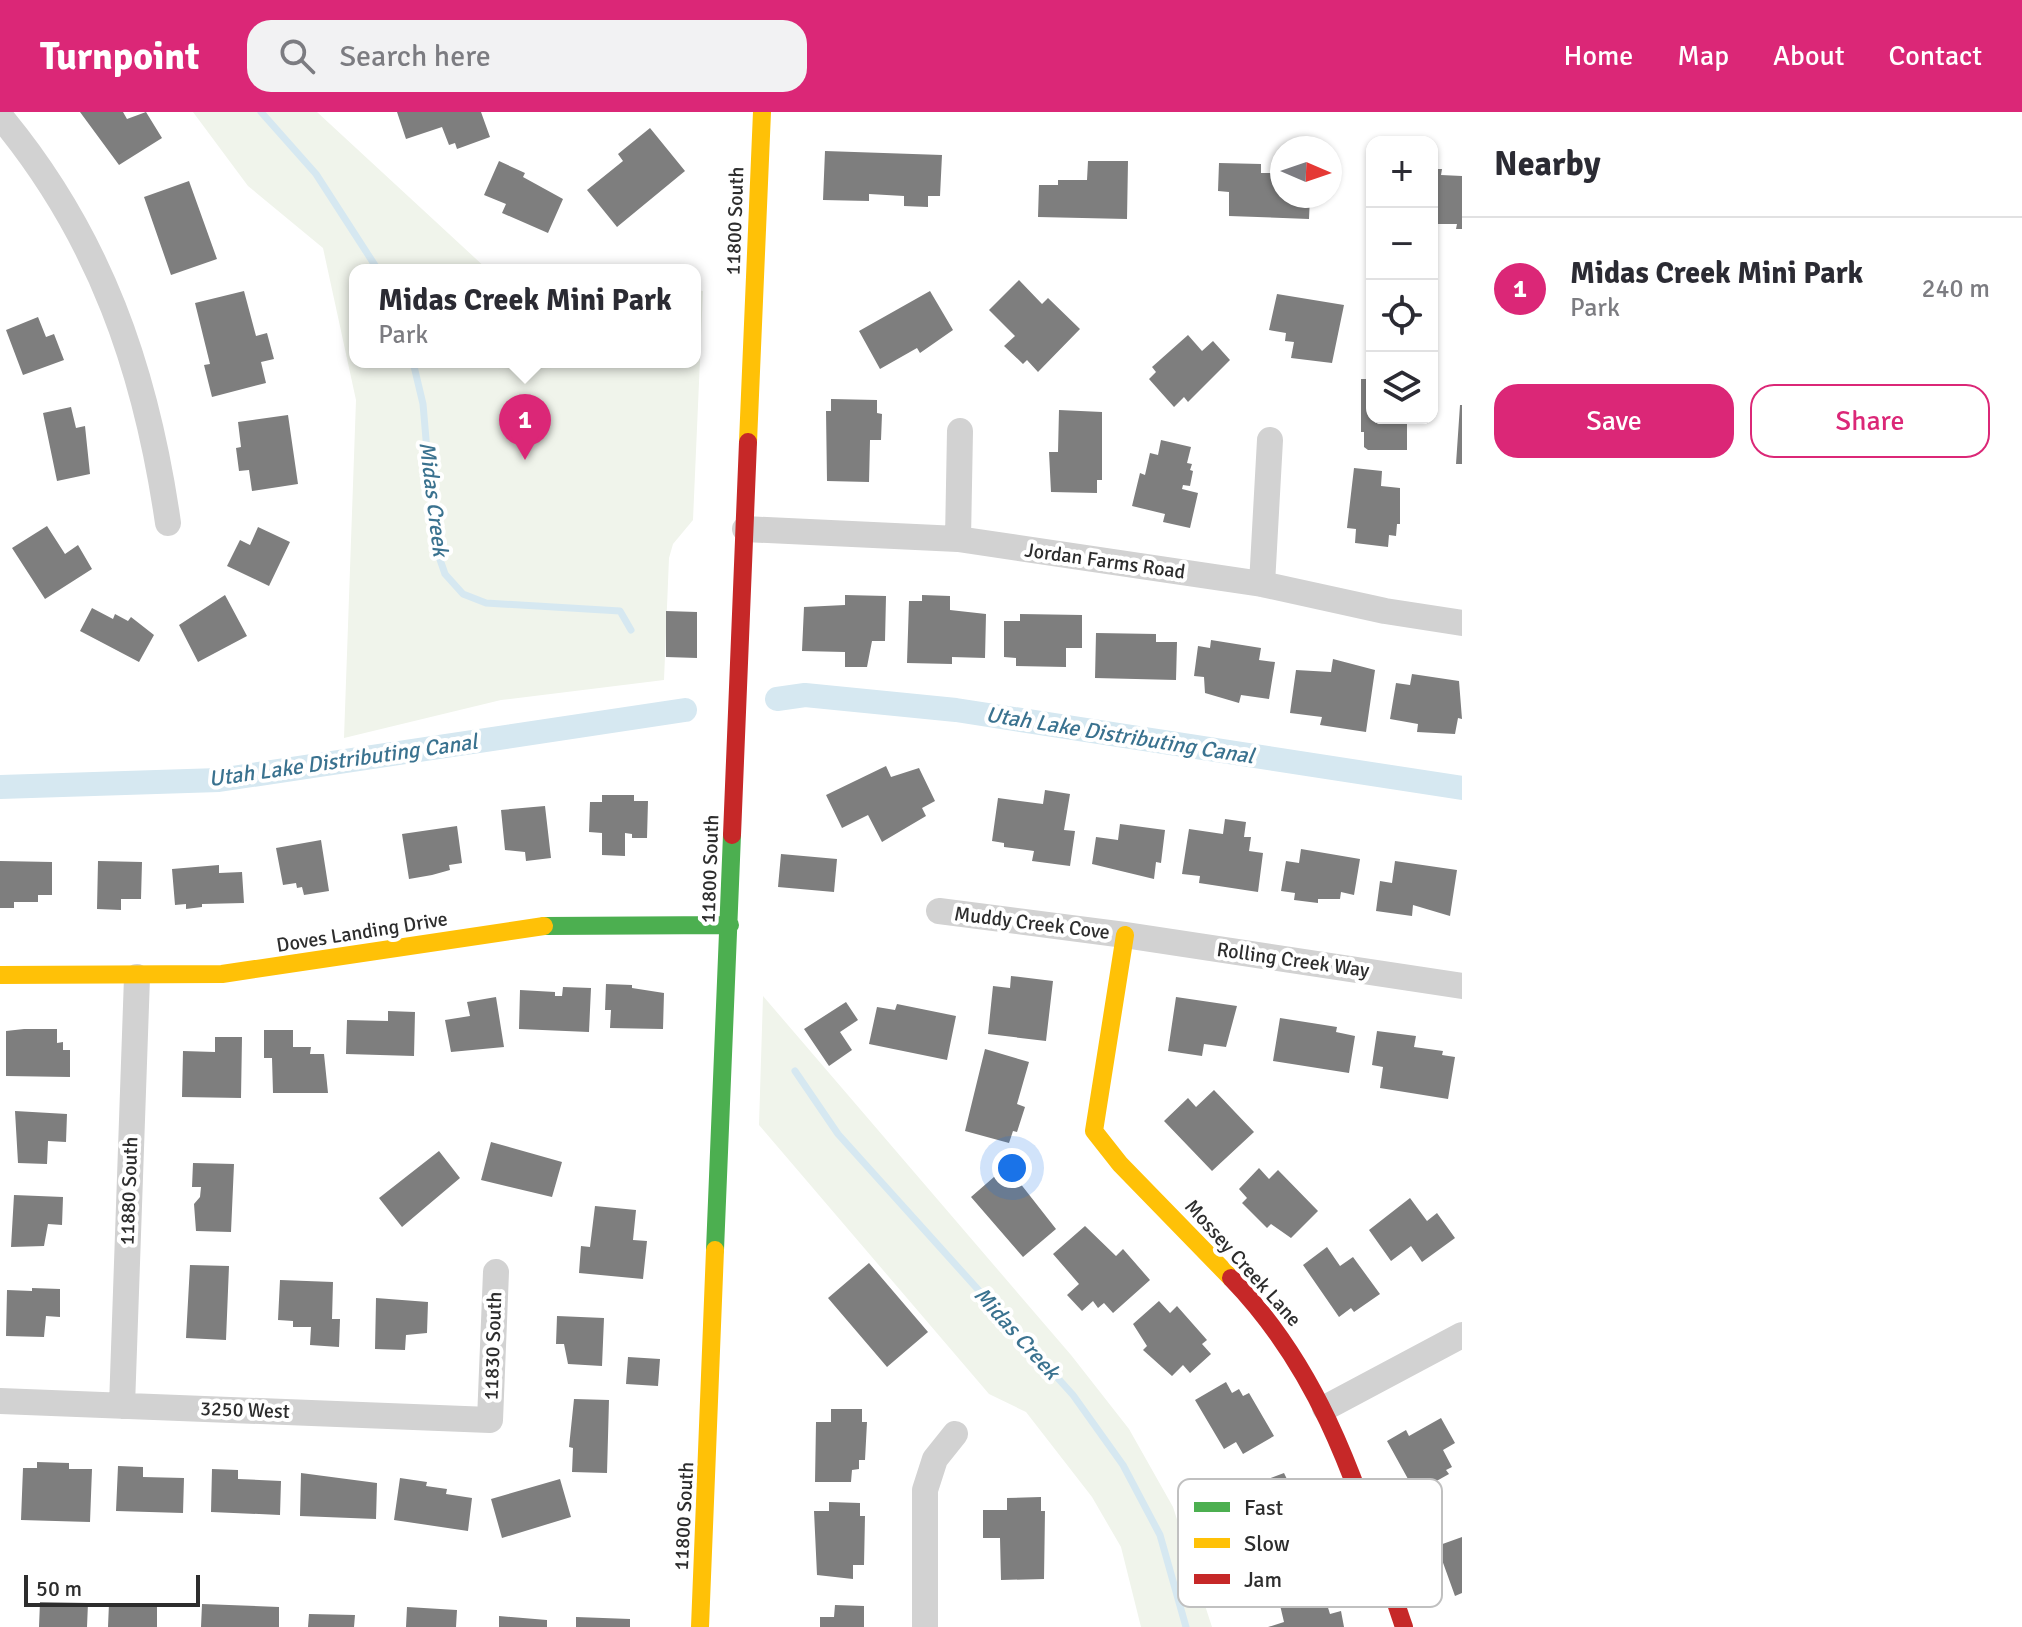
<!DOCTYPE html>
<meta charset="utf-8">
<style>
:root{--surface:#fff;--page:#f2f2f3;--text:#2b2b33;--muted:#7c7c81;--line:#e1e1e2;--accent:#db2777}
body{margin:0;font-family:Signika,sans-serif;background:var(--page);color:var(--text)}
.controls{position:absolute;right:24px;top:24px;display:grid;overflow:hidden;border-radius:16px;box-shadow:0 2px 6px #0004}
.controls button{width:72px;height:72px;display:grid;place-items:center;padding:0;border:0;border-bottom:2px solid var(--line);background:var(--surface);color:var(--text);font:40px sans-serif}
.compass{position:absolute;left:1270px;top:24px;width:72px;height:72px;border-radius:50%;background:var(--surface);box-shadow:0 2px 6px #0004;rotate:92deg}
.scale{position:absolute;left:24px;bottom:20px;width:176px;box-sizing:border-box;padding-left:8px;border:4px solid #2d2d2d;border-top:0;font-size:22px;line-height:28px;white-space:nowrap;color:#2d2d2d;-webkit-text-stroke:6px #fff;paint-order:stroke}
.you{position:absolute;left:1012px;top:1056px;width:28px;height:28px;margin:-20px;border:6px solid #fff;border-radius:50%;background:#1a73e8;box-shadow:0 0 0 12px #1a73e833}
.badge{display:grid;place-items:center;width:52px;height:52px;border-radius:50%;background:var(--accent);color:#fff;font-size:26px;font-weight:700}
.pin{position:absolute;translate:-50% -66px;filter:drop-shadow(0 2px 4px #0008)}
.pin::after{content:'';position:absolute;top:42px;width:28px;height:24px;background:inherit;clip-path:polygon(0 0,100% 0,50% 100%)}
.popup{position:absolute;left:349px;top:152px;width:352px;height:104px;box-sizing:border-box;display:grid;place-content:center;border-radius:16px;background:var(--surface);filter:drop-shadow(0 2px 6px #0005);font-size:26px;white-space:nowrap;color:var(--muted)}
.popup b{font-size:30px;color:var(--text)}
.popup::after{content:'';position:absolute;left:50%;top:100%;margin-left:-16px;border:16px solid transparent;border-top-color:var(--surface)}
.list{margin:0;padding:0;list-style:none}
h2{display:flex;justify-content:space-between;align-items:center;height:104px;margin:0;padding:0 32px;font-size:34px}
h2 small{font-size:26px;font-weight:400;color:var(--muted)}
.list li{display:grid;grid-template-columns:52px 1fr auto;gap:24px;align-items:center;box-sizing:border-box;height:144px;padding:0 32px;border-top:2px solid var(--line)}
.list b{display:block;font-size:30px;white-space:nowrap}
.list p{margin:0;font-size:26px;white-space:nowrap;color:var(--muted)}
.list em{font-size:26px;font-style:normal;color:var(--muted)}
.actions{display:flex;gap:16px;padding:24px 32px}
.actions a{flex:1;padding:18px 0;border:2px solid var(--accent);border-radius:24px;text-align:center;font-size:28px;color:var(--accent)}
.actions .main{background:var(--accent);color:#fff}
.icon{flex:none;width:44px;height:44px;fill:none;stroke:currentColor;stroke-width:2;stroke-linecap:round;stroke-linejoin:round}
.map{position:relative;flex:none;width:1462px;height:1515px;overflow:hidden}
header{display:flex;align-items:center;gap:48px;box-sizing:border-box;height:112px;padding:0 40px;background:var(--accent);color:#fff}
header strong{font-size:38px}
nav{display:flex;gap:44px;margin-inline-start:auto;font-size:28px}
.search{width:560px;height:72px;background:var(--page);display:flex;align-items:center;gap:20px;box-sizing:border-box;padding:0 28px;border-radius:24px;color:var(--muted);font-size:30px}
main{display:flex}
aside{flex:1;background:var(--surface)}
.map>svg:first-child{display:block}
</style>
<header>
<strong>Turnpoint</strong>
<div class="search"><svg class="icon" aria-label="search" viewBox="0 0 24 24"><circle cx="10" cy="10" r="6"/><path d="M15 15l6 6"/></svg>Search here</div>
<nav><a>Home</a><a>Map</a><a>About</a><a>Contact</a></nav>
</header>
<main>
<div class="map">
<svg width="1462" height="1515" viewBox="0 0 1462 1515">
<rect width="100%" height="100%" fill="#fff"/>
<path fill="#f0f4eb" d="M193,0H317L488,158H355V250H695V178L703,179L693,408L673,432L669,446L664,568L501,588L344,626L356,288L323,136L248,74Z
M763,884L1071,1243L1129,1317L1173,1395L1212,1515H1141L1121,1435L1092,1385L1026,1300L989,1282L759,1013Z"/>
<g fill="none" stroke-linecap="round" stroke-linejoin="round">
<path stroke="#d6e8f1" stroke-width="7" d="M261,0L316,62L378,158
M413,250L423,292L435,433L445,462L463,482L486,491L620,499L631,518
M795,959L838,1022L1073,1283L1123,1353L1160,1423L1186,1515"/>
<path stroke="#d6e8f1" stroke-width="24" d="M777,587L805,583L956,598L1462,676
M0,675L219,668L685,598"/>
</g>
<path fill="#7e7e7e" d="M80,0H123L127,7L146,0L162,26L119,53Z
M397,0H481L490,25L457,37L455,31L449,33L442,15L406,27Z
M650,16L685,59L617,115L587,78L623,49L618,42Z
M825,39L942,43L940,84H928V95L904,94V84L869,82V89L823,88Z
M499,49L525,61L523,65L563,87L548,121L502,101L506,92L484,83Z
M1088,49H1128L1127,107L1038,105L1039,73H1058V68H1087Z
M1219,51L1261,52V61H1276V69H1282V84H1310L1309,107L1229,104V80L1218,79Z
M1432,57H1442L1441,63L1462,64V117H1456L1457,112H1432Z
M189,69L217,147L171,163L144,85Z
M1019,168L1042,192L1048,186L1080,217L1038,260L1027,248L1023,252L1004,234L1015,224L989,198Z
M244,179L256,224L267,221L274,247L261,250L266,271L212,285L204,253L210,252L195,191Z
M930,179L953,218L920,241L917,236L880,257L859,219Z
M1277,182L1344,193L1332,251L1291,246L1294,230L1285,229L1286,221L1269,218Z
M38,205L46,225L54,222L64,248L23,263L6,218Z
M1188,223L1202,239L1213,229L1230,248L1188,290L1184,285L1174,295L1149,267L1156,260L1152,255Z
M1366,259H1372V306H1407V338H1368L1364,335V320H1361V267H1366Z
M831,287L877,288V301L882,302L881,328H870L869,370L827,369L826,299H831Z
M1460,293H1462V352H1456Z
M71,295L76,316L85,314L90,362L57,369L43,301Z
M1059,298L1102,300V368H1097V381L1051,380L1049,340H1058Z
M288,303L298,372L252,379L249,358L239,359L236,336L241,335L238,310Z
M1161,328L1191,335L1187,351L1192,352L1190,358L1193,359L1190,374L1183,373L1182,377L1198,381L1190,416L1163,410L1165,402L1132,394L1140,361L1145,363L1150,341L1158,343Z
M1354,356L1382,359L1381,374L1400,376V412H1397L1396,424L1389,423L1388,435L1355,431L1356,417L1347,416Z
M47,414L65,442L78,433L92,457L45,487L12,436Z
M258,415L290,430L269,474L227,454L240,428L250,433Z
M225,483L247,524L198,550L179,513Z
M845,483L886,484L885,529H872L867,555H845V540L802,539L804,495L845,493Z
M922,483L950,484V498L986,502L985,546L952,545V552L907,551L909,489H922Z
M92,496L113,507L115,502L128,509L131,505L154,523L139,550L80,519Z
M666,499L697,500V546L666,545Z
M1020,502L1082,503V536H1066V555L1016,554V546L1004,545V509H1020Z
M1096,521L1156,522V530H1177L1176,568L1095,566Z
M1211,528L1261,536L1259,548L1275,550L1269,587L1241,583L1239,591L1205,581L1204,565L1194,564L1198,534L1210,536Z
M1333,547L1375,558L1366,620L1320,613L1322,605L1290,601L1296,558L1331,560Z
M1412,562L1459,569L1462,607L1458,606L1455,622L1417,620L1418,612L1390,607L1396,571L1410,573Z
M886,654L891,665L919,656L935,689L922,696L926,704L882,730L868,703L842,716L826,683Z
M1045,678L1070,682L1064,718L1075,719L1070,754L1032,749L1034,739L1004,735V731L992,729L998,686L1043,692Z
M602,683H634V689H648L647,726H632V722L625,721V744L602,743V721L589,720L590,690H602Z
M545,694L551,746L526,749L525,740L505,738L501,698Z
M1225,707L1246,710L1244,725H1251L1249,739L1263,741L1258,780L1199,771L1200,764L1182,762L1189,717L1223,722Z
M1120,712L1165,718L1161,751L1156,750L1154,767L1092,752L1096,725L1118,728Z
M457,714L462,751L449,753L450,758L432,763L409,767L402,722Z
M321,728L329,779L304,783L302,775L297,776L296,771L283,773L276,736Z
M1301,737L1360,747L1354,783L1341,780L1340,787H1318V791L1294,788L1295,781L1281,779L1286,749L1299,751Z
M781,742L837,747L834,780L778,775Z
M0,749L52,750V783H38V790H14V796H0Z
M98,749L142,750L141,787H121V798L97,797Z
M1395,749L1457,758L1450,804L1413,793L1412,804L1376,799L1380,769L1392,771Z
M219,753V761L242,760L244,791L202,792V795L186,797V792L175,793L172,757Z
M1011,864L1053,869L1046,929L988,922L993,874L1010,876Z
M606,872L632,873V876L664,881L663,917L610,916L611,898H605Z
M563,875L591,876L589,920L519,917L520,878L555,880V884H562Z
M496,885L504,935L451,940L445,908L470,904L467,890Z
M1176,885L1237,894L1226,935L1204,932L1202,944L1168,939Z
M846,890L858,908L840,920L852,938L829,954L804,917Z
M897,892L956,904L947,948L869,932L877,895L895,898Z
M388,899L415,900L414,944L346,942L347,908L388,909Z
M1280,906L1337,915L1336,920L1355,924L1349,961L1273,949Z
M24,917H57V931L63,930V938H70V965L6,964V919Z
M264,918H293V935H311L310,942H324L328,981H273L272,946H264Z
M1377,919L1416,924L1414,935L1443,939L1442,943L1455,945L1448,987L1380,976L1383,955L1372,953Z
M215,925H242L241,986L182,985L183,939L215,940Z
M985,937L1029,950L1017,992L1025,995L1017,1020L1013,1019L1009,1031L965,1019Z
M1214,978L1254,1020L1212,1059L1164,1009L1188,986L1196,995Z
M15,999L67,1002L66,1030L48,1029L47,1052L18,1051Z
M491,1030L562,1050L552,1085L481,1068Z
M439,1039L460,1066L402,1115L379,1086Z
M193,1051L234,1052L231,1120L196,1119L194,1092L200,1085L201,1075H192Z
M1259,1056L1269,1067L1278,1058L1318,1099L1291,1126L1271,1112L1267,1116L1242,1091L1247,1086L1239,1077Z
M1002,1058L1011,1070L1016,1066L1056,1117L1023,1145L971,1085Z
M14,1083L63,1085L62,1113L48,1112L44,1134L11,1135Z
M1410,1086L1427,1109L1437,1101L1455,1126L1422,1150L1411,1134L1391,1149L1369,1118Z
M595,1094L636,1098L633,1128L647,1129L643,1167L579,1161L581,1134L590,1135Z
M1085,1114L1116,1144L1123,1137L1150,1168L1113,1201L1104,1191L1098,1196L1093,1189L1082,1199L1067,1183L1079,1172L1053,1142Z
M1327,1135L1340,1154L1353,1145L1380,1182L1354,1200L1351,1196L1339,1205L1303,1153Z
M869,1151L928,1220L887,1255L828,1186Z
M190,1153L229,1154L226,1228L186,1226Z
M280,1168L333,1170L332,1207H340L339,1235L310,1233L311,1215H293V1209L278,1208Z
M32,1176L60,1177V1205L46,1204L44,1225L6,1224L7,1178L32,1179Z
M376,1186L428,1190L427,1221L406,1223L405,1238L375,1237Z
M1159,1189L1170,1201L1177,1194L1207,1228L1202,1232L1211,1242L1190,1261L1183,1253L1172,1264L1143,1238L1147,1234L1133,1212Z
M557,1204L604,1206L602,1254L568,1252L564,1232H556Z
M628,1245L660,1247L658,1274L626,1272Z
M1226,1270L1232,1281L1239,1277L1243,1284L1249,1281L1274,1324L1243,1342L1236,1330L1224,1337L1195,1288Z
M574,1287L609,1288L607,1361L572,1360L573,1336L569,1335Z
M831,1297H862V1310H867L865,1348H859V1357L852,1358L851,1370H815L816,1310H831Z
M1441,1306L1455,1331L1443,1338L1452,1355L1446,1358L1449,1362L1433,1371L1430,1366L1413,1376L1387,1329L1406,1318L1409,1324Z
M37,1350L69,1351V1357H92L90,1410L21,1408L23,1356H37Z
M118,1354L143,1355V1365L184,1366L183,1401L116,1399Z
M212,1357L238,1358V1367L281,1369L280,1403L211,1400Z
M301,1361L377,1371L376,1407L300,1404Z
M1284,1361L1301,1396L1292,1400L1307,1440L1266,1455L1252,1417L1236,1422L1227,1399L1243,1393L1241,1377Z
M400,1366L427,1370L426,1374L447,1377L446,1382L472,1386L468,1419L394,1408Z
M560,1367L571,1405L502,1426L491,1387Z
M1041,1385V1399H1045L1044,1467L1001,1468L1000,1426H983V1398H1007V1386Z
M829,1390L860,1391V1404H865L864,1453H853V1467L817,1463L814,1399H829Z
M1462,1425V1481L1455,1484L1437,1434Z
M1317,1461L1330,1502L1341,1499L1344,1515H1268L1284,1510L1275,1472Z
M40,1490L88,1491L87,1515H39Z
M109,1491L157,1492V1515H108Z
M202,1492L279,1495V1515H201Z
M835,1493L864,1494V1515H820V1505H834Z
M407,1495L457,1498L456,1515H406Z
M309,1502L355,1503L354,1515H308Z
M499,1504L547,1508V1515H499Z
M576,1505L630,1507V1515H576Z"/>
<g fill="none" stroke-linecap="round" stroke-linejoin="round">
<path stroke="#d2d2d2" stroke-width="26" d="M0,4C100,124 146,258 168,411
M745,417L958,427L1262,472L1385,499L1462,511
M958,427L960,319
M1262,472L1270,328
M939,799L1125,823L1462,874
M0,1289L490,1308L496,1160
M122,1294L137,865
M1325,1296L1462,1223
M925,1515V1378L935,1347L955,1322"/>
<path stroke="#4caf50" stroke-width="18" d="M544,814L730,813
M715,1138L732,723"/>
<path stroke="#ffc107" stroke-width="18" d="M748,330L762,0
M1125,823L1094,1019L1120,1052L1231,1166
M0,863L222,862L544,814
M700,1515L715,1138"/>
<path stroke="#c62828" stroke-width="18" d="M732,723L748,330
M1231,1166C1329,1267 1360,1387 1404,1515"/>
</g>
<g text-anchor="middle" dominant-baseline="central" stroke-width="8" stroke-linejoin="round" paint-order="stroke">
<g font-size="20" fill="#2d2d2d" stroke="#fff">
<text transform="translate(735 109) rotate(-88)">11800 South</text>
<text transform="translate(1105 449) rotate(8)">Jordan Farms Road</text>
<text transform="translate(710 757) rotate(-88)">11800 South</text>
<text transform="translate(1032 811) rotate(7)">Muddy Creek Cove</text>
<text transform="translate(362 820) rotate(-9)">Doves Landing Drive</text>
<text transform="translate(1293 848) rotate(8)">Rolling Creek Way</text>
<text transform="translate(129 1079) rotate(-88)">11880 South</text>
<text transform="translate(1243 1151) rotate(48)">Mossey Creek Lane</text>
<text transform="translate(493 1234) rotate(-88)">11830 South</text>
<text transform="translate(245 1298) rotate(2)">3250 West</text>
<text transform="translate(684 1404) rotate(-87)">11800 South</text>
</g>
<g font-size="22" font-style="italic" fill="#3a728f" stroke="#fff">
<text transform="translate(434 387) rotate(83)">Midas Creek</text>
<text transform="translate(1120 623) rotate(9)">Utah Lake Distributing Canal</text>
<text transform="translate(343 648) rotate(-8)">Utah Lake Distributing Canal</text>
<text transform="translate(1017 1221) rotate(48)">Midas Creek</text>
</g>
</g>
<rect x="1178" y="1367" width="264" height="128" rx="12" fill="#fff" stroke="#c0c0c0" stroke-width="2"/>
<rect x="1194" y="1390" width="36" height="10" fill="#4caf50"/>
<rect x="1194" y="1426" width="36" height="10" fill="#ffc107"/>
<rect x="1194" y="1462" width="36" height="10" fill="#c62828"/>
<g font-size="22" fill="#2d2d2d">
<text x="1244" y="1403">Fast</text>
<text x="1244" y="1439">Slow</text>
<text x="1244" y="1475">Jam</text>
</g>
</svg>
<div class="controls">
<button>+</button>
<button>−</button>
<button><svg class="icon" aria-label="locate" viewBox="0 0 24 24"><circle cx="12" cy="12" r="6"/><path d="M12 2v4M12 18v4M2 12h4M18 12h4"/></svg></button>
<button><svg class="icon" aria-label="layers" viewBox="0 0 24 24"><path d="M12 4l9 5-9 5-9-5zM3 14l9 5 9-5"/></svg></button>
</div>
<svg class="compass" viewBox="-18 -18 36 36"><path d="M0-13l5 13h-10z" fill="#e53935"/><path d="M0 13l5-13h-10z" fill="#7c7c81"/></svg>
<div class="scale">50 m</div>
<div class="you"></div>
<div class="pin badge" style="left:525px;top:348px">1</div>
<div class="popup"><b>Midas Creek Mini Park</b>Park</div>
</div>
<aside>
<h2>Nearby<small></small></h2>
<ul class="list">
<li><span class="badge">1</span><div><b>Midas Creek Mini Park</b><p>Park</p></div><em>240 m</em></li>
</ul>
<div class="actions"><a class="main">Save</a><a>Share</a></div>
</aside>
</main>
